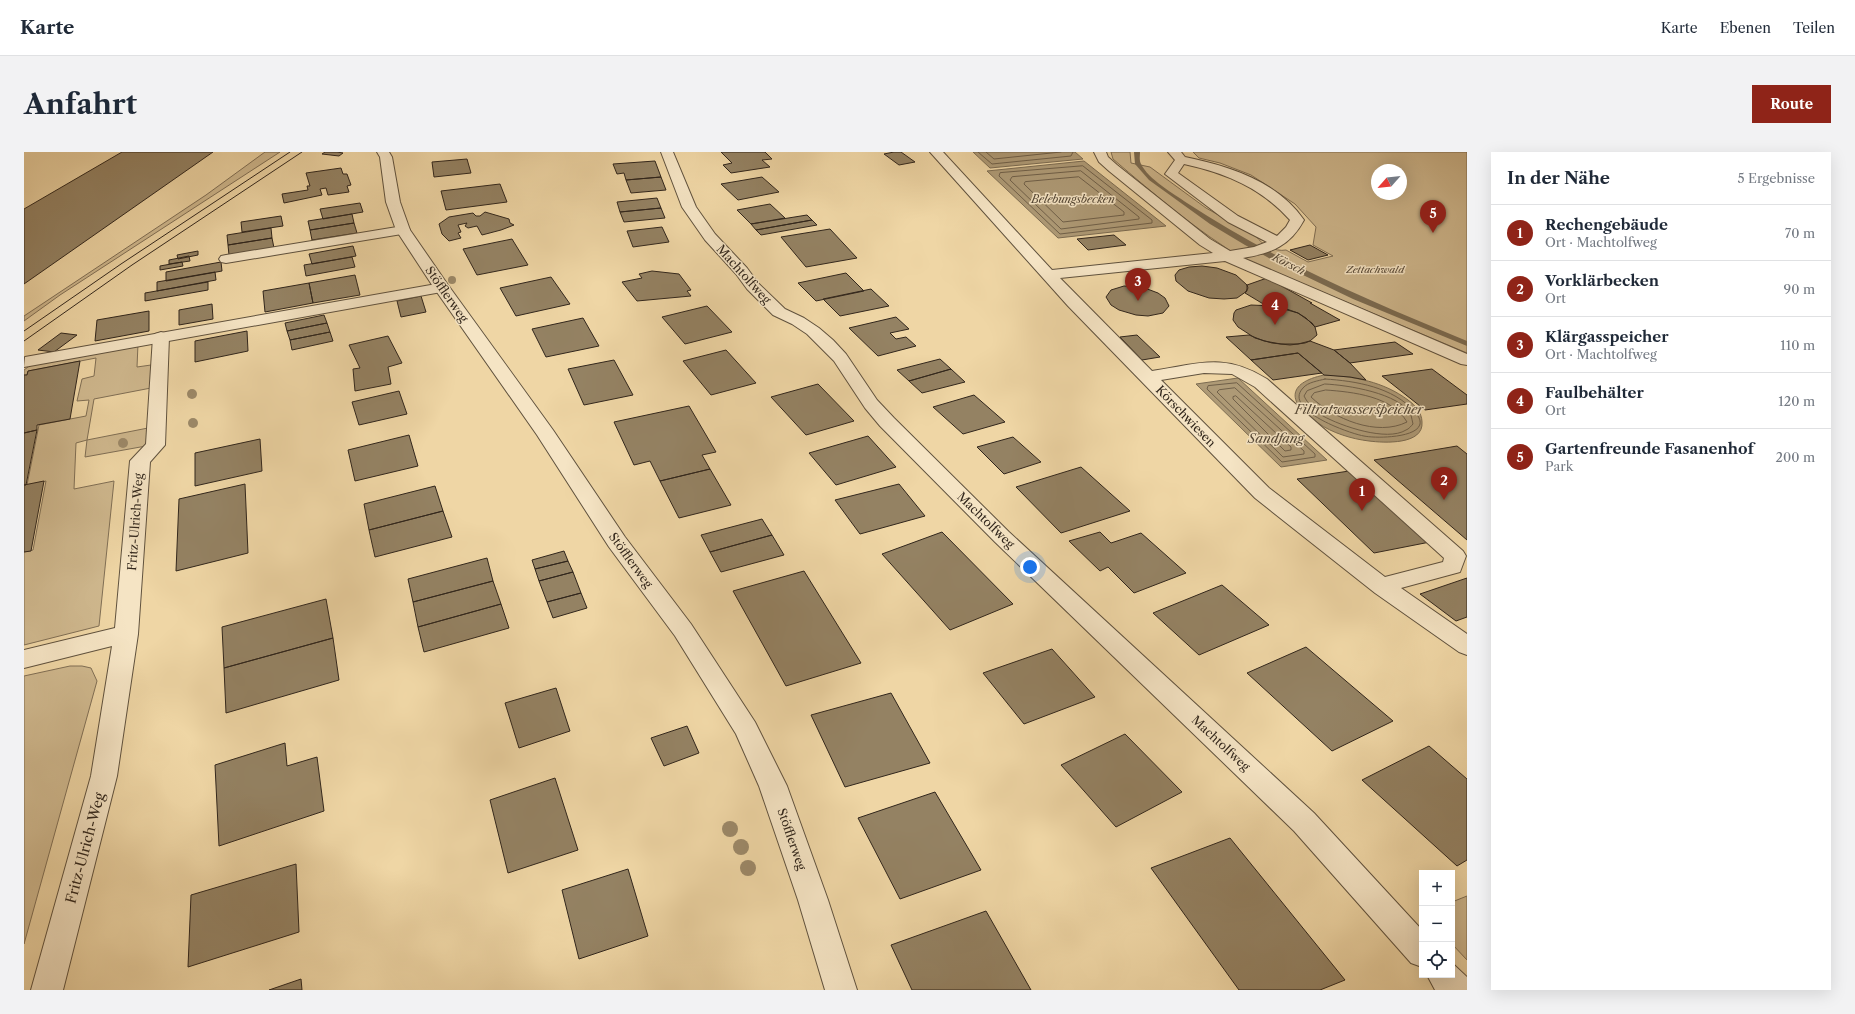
<!DOCTYPE html>
<html lang="de">
<meta charset="utf-8">
<style>
:root{--surface:#fff;--page:#f2f2f3;--text:#1f2937;--muted:#747a83;--line:#e0e1e3;--accent:#8f2418}
body{margin:0;font-family:"Libre Caslon Text",serif;background:var(--page);color:var(--text)}
.controls{position:absolute;right:12px;bottom:12px;display:grid;overflow:hidden;border-radius:0px;box-shadow:0 4px 16px #0002}
.controls button{width:36px;height:36px;display:grid;place-items:center;padding:0;border:0;border-bottom:1px solid var(--line);background:var(--surface);color:var(--text);font:20px sans-serif}
.compass{position:absolute;left:1347px;top:12px;width:36px;height:36px;border-radius:50%;background:var(--surface);box-shadow:0 4px 16px #0002;rotate:243deg}
.you{position:absolute;left:1006px;top:415px;width:14px;height:14px;margin:-10px;border:3px solid #fff;border-radius:50%;background:#1a73e8;box-shadow:0 0 0 6px #1a73e833}
.badge{display:grid;place-items:center;width:26px;height:26px;border-radius:50%;background:var(--accent);color:#fff;font-size:13px;font-weight:700}
.pin{position:absolute;translate:-50% -33px;filter:drop-shadow(0 1px 2px #0008)}
.pin::after{content:'';position:absolute;top:21px;width:14px;height:12px;background:inherit;clip-path:polygon(0 0,100% 0,50% 100%)}
.list{margin:0;padding:0;list-style:none}
h2{display:flex;justify-content:space-between;align-items:center;height:52px;margin:0;padding:0 16px;font-size:17px}
h2 small{font-size:13px;font-weight:400;color:var(--muted)}
.list li{display:grid;grid-template-columns:26px 1fr auto;gap:12px;align-items:center;box-sizing:border-box;height:56px;padding:0 16px;border-top:1px solid var(--line)}
.list b{display:block;font-size:15px;white-space:nowrap}
.list p{margin:0;font-size:13px;white-space:nowrap;color:var(--muted)}
.list em{font-size:13px;font-style:normal;color:var(--muted)}
.icon{flex:none;width:22px;height:22px;fill:none;stroke:currentColor;stroke-width:2;stroke-linecap:round;stroke-linejoin:round}
.map{position:relative;flex:none;width:1443px;height:838px;overflow:hidden;border-radius:0px}
header{display:flex;align-items:center;gap:24px;box-sizing:border-box;height:56px;padding:0 20px;background:var(--surface);border-bottom:1px solid var(--line)}
header strong{font-size:19px}
nav{display:flex;gap:22px;margin-inline-start:auto;font-size:14px}
.intro{display:flex;align-items:center;justify-content:space-between;box-sizing:border-box;height:96px;padding:0 24px}
h1{margin:0;font-size:28px}
.button{padding:10px 18px;border-radius:0px;background:var(--accent);color:#fff;font-size:14px;font-weight:700}
main{display:flex;gap:24px;padding:0 24px}
aside{flex:1;background:var(--surface);border-radius:0px;box-shadow:0 4px 16px #0002}
.map>svg:first-child{display:block}
</style>
<header>
<strong>Karte</strong>
<nav><a>Karte</a><a>Ebenen</a><a>Teilen</a></nav>
</header>
<div class="intro"><h1>Anfahrt</h1><a class="button">Route</a></div>
<main>
<div class="map">
<svg width="1443" height="838" viewBox="0 0 1443 838">
<rect width="100%" height="100%" fill="#efd6a5"/>
<filter id="stains"><feTurbulence type="fractalNoise" baseFrequency=".005" numOctaves="4"/><feColorMatrix values="0 0 0 0 .2 0 0 0 0 .09 0 0 0 0 .02 0 0 0 .5 -.17"/></filter>
<radialGradient id="worn" r=".72"><stop offset=".6" stop-color="#630" stop-opacity="0"/><stop offset="1" stop-color="#630" stop-opacity=".3"/></radialGradient>
<path fill="#cfb88e" stroke="#806f55" fill-rule="evenodd" d="M241,0H256L36,143L0,169V164L182,43Z
M1087,0H1106L1107,11L1126,15L1182,56L1232,84C1238,93 1251,100 1262,98L1284,110L1309,104L1289,93L1292,75L1271,52L1227,23L1196,11L1175,6L1169,0H1443V201L1220,107C1174,80 1130,42 1089,7ZM1353,18H1377V42H1353Z
M114,192L113,215L127,213V236L70,247L63,288L124,276L122,294L61,305L63,288L52,291L50,337L90,329L75,474L0,493V400L9,398L22,329L3,333L15,273L62,264L65,248L53,249L58,227L70,224L72,206L4,219L3,223H0V218L8,212Z
M46,514H58L67,516L73,529L0,792V524Z
M1443,744V808L1428,792V750Z"/>
<path fill="#ae9a76" stroke="#7c6c52" d="M949,0H1051L1059,7L966,16Z
M1060,9L1142,74L1034,86L963,19Z
M1300,223C1330,224 1360,230 1384,248C1391,253 1398,261 1398,270C1400,293 1360,291 1345,289C1328,287 1308,281 1294,271C1263,251 1262,231 1300,223Z
M1214,226L1303,308L1257,315L1172,232Z"/>
<g fill="none" stroke-linecap="round" stroke-linejoin="round">
<path stroke="#706049" stroke-width="1" d="M954,0L968,12L1047,4L1049,0
M962,0L970,7L1037,0
M1059,14L1128,68V71L1036,82L975,24L976,21Z
M1057,19L1115,65V67L1037,77L986,28L988,25Z
M1055,25L1100,60V63L1039,70L1000,32L1001,30Z
M1301,227C1332,229 1369,235 1391,260C1414,286 1353,287 1340,284C1327,282 1258,258 1279,236C1284,230 1294,229 1301,227Z
M1213,231L1291,302V305L1258,310L1183,237L1184,234Z
M1301,232C1323,233 1376,241 1387,263C1388,266 1388,269 1389,272C1387,274 1385,277 1382,278C1363,290 1317,274 1299,264C1291,259 1284,252 1280,244L1283,239Z
M1211,236L1280,299V302L1259,305L1193,240L1195,238Z
M1302,238C1329,240 1368,244 1383,270C1353,285 1310,267 1287,245L1290,241Z
M1212,244L1267,295V298L1261,299L1209,247V245Z"/>
<path fill="#7c6c52" fill-rule="evenodd" d="M1110,0H1116C1116,4 1115,8 1117,12C1124,27 1150,42 1163,51C1251,109 1346,149 1443,189V194L1329,147L1256,112L1221,93L1186,72L1125,28L1111,12Z"/>
</g>
<path fill="#948263" stroke="#31261c" d="M98,0H189L0,132V57Z
M301,0H313L319,1L315,4L298,2Z
M697,0H741L748,7L738,8L746,15L707,21L699,13L708,11Z
M870,0H877L891,10L875,13L860,2Z
M443,7L447,21L410,25L408,10Z
M631,9L637,25L602,28L600,21L593,22L589,12Z
M317,16L319,22H323L327,33L323,34L325,40L304,43L302,36L296,37L298,43L260,51L258,42L284,38L283,34H286L282,21Z
M637,25L642,38L607,41L602,28Z
M738,25L755,40L714,48L697,32Z
M476,32L483,50L422,58L417,39Z
M633,46L637,56L596,60L593,50Z
M336,51L339,60L299,67L296,57Z
M746,52L761,66L727,72L713,58Z
M637,56L641,66L600,70L596,60Z
M461,60L485,67L486,71L490,73L477,78L458,83L453,74L444,76L441,74L443,71L434,73L437,80L434,81L437,86L425,89L418,82L415,72L425,65L449,61L452,64H456Z
M328,62L330,71L286,78L284,69Z
M783,63L788,68L732,78L727,72Z
M257,64L259,74L218,80L217,70Z
M788,68L793,73L737,83L732,78Z
M330,71L333,81L288,88L286,78Z
M638,75L645,90L609,95L603,79Z
M247,76L248,86L204,93L203,83Z
M806,77L833,106L782,115L757,85Z
M1090,83L1102,93L1064,98L1053,87Z
M248,86L250,96L205,103L204,93Z
M488,87L504,113L453,123L439,97Z
M1286,93L1304,103L1284,108L1266,98Z
M329,94L332,104L288,112L285,102Z
M174,99V103L154,107L153,103Z
M165,104L166,109L145,112V108Z
M328,105L331,115L282,124L280,113Z
M158,110L159,114L136,118V114Z
M197,110L198,119L142,129V120Z
M1178,114L1193,116L1212,123L1223,133V139L1213,146L1200,147L1185,146L1164,139L1152,129L1151,123L1155,118L1165,115Z
M628,119L655,122L667,138L663,139L667,144L613,149L598,130L618,126L615,122Z
M191,120L192,128L133,139V130Z
M822,121L840,139L792,149L774,131Z
M331,123L336,143L289,151L285,131Z
M527,125L546,152L492,164L476,136Z
M1243,126L1288,151H1286L1316,168L1291,175L1282,166L1274,161L1257,155L1241,153L1221,141L1224,136L1223,133Z
M184,130V138L121,149V141Z
M285,131L289,151L241,160L239,139Z
M1100,134L1118,135L1134,141L1141,146L1145,154L1139,161L1124,164L1112,163L1095,158L1087,153L1082,145L1087,138Z
M847,137L865,154L816,164L799,147Z
M397,144L402,160L377,165L373,149Z
M188,152L189,167L155,173V158Z
M1227,153L1249,154L1274,161L1288,171L1291,175L1293,183L1286,189L1281,191L1266,193L1248,191L1231,186L1214,175L1209,168L1210,161L1212,158Z
M683,154L708,180L661,192L638,165Z
M125,159V179L71,189L73,168Z
M300,163L303,171L263,179L261,171Z
M872,165L885,177L866,181L872,187L882,185L892,194L854,204L825,176Z
M559,166L575,194L522,205L508,177Z
M303,171L306,180L266,188L263,179Z
M223,179L224,199L171,210V189Z
M306,180L309,189L268,198L266,188Z
M37,181L53,183L30,200L14,198Z
M1113,183L1136,205L1118,208L1096,185Z
M1225,183L1240,189L1257,192H1274L1286,189L1310,198L1326,211L1342,228L1326,225L1300,223L1274,201L1227,208L1202,185Z
M364,184L378,211L364,215L367,232L331,239L329,217L336,216L325,193Z
M1371,190L1389,202L1326,211L1310,198Z
M702,198L732,231L687,243L659,209Z
M1274,201L1298,221L1249,228L1227,208Z
M916,207L927,217L885,229L873,218Z
M590,208L609,243L560,253L544,217Z
M56,209L46,267L13,273V278L0,281V223H3L4,219Z
M927,217L941,230L898,241L885,229Z
M1408,217L1443,243V252L1401,258L1358,224Z
M794,232L830,269L782,283L747,245Z
M375,239L383,262L335,273L328,250Z
M950,243L981,270L939,282L909,255Z
M665,254L692,300L678,303L686,317L636,329L626,309L610,313L590,270Z
M13,278L2,333H0V281Z
M385,283L394,314L331,329L324,298Z
M844,284L872,315L812,333L785,301Z
M989,285L1017,310L980,322L953,295Z
M236,287L238,319L171,334V301Z
M1433,294L1443,302V388L1350,308Z
M1057,315L1106,359L1037,381L992,335Z
M686,317L707,353L655,366L636,329Z
M1325,319L1406,390L1350,401L1273,327Z
M20,329L7,399L0,400V333Z
M221,332L224,401L152,419L155,347Z
M875,332L901,364L836,382L811,348Z
M411,334L419,359L345,378L340,352Z
M419,359L428,385L351,405L345,378Z
M738,367L748,383L686,400L677,383Z
M918,380L989,452L926,478L858,402Z
M1076,380L1087,391L1117,381L1162,421L1110,441L1084,415L1076,419L1045,389Z
M748,383L760,403L697,420L686,400Z
M540,399L544,409L511,417L508,408Z
M463,406L469,429L389,450L384,427Z
M544,409L549,420L515,429L511,417Z
M780,419L837,511L762,534L709,439Z
M549,420L557,441L523,450L515,429Z
M1443,426V465L1432,469L1396,442Z
M469,429L477,452L394,475L389,450Z
M1198,433L1245,473L1175,503L1129,461Z
M557,441L563,456L529,466L523,450Z
M302,447L309,486L200,516L198,475Z
M477,452L485,476L400,500L394,475Z
M309,486L315,528L202,561L200,516Z
M1282,495L1369,569L1308,599L1223,521Z
M1028,497L1071,545L1000,572L959,521Z
M532,536L546,579L495,596L481,551Z
M867,541L906,611L821,635L787,563Z
M663,574L675,601L640,614L627,586Z
M1101,582L1158,640L1092,675L1037,613Z
M261,591L263,614L293,605L300,659L195,694L191,613Z
M1405,594L1443,627V708L1433,714L1338,628Z
M531,626L554,698L484,721L466,648Z
M911,640L957,718L876,747L834,666Z
M1206,686L1321,828L1296,838H1215L1127,716Z
M272,712L275,780L164,815L167,743Z
M604,717L624,784L555,807L538,738Z
M962,759L1007,838H888L867,793Z
M277,827L278,838H245Z"/>
<g fill="none" stroke-linecap="round" stroke-linejoin="round">
<g stroke="#60523e" stroke-width="2">
<path id="lane" d="M906,0H919L1028,118L1189,101L1176,93L1085,19L1075,10L1070,0H1082L1084,5L1093,13L1186,87L1206,99L1230,95L1243,90L1204,70L1141,22L1151,8L1144,0H1157L1161,5C1205,14 1253,29 1280,68C1266,94 1248,101 1219,106L1443,202V213L1437,212L1201,109L1036,126L1128,219C1174,212 1200,200 1243,227L1439,399L1442,404L1436,420L1377,436L1443,482V503L1435,500L1351,441L1231,346L1044,154ZM1160,12C1202,21 1237,36 1266,68L1262,75L1253,84L1214,64L1154,21ZM1180,221L1208,222L1231,235L1420,406L1419,410L1361,425L1245,336L1137,228Z
M379,74L384,75L386,78L384,81L202,111L197,110L195,107L197,104L202,103Z
M418,131L423,133L426,136L423,139L0,215L1,205Z"/>
</g>
<g stroke="#60523e" stroke-width="2">
<path id="street" d="M353,0H365L368,5L376,50L386,78L424,133L529,278L601,385L667,472L731,570L763,634L804,748L833,838H801L774,748L735,634L712,582L651,484L585,395L513,283L410,136L372,78L362,50L356,5Z
M637,0H649L672,55L691,82L723,116L734,131L761,157L780,166L795,176L809,188L822,202L853,248L870,266L985,380L1290,661L1398,778V815L1387,811L1270,679L971,390L856,274L841,256L810,209L783,182L768,172L749,163L723,137L712,122L681,88L658,55Z
M137,180L143,182L145,185L141,293L126,310L114,482L93,624L39,838H7L67,624L88,494L0,516V498L91,476L106,309L122,292L129,185L131,182Z
M1428,811L1443,825V838H1411L1403,823H1428Z"/>
</g>
<use href="#lane" fill="#f5e4c4" fill-rule="evenodd"/>
<use href="#street" fill="#f5e4c4" fill-rule="evenodd"/>
<path stroke="#31261c" stroke-width="1" d="M0,179L97,112L266,0
M0,189L108,113L278,0"/>
</g>
<g fill="#9c8969">
<circle cx="428" cy="128" r="4"/>
<circle cx="168" cy="242" r="5"/>
<circle cx="169" cy="271" r="5"/>
<circle cx="99" cy="291" r="5"/>
<circle cx="706" cy="677" r="8"/>
<circle cx="717" cy="695" r="8"/>
<circle cx="724" cy="716" r="8"/>
</g>
<g text-anchor="middle" dominant-baseline="central" stroke-width="3" stroke-linejoin="round" paint-order="stroke">
<g font-size="10" font-style="italic" fill="#584a38" stroke="#f5e4c4">
<text x="1351" y="117">Zettachwald</text>
</g>
<g font-size="11" font-style="italic" fill="#564937" stroke="#f5e4c4">
<text x="1049" y="47">Belebungsbecken</text>
<text transform="translate(1265 112) rotate(27)">Körsch</text>
</g>
<g font-size="12" fill="#31261c" stroke="#f5e4c4">
<text transform="translate(720 122) rotate(48)">Machtolfweg</text>
<text transform="translate(423 142) rotate(55)">Stöfflerweg</text>
<text transform="translate(1162 264) rotate(46)">Körschwiesen</text>
<text transform="translate(962 368) rotate(44)">Machtolfweg</text>
<text transform="translate(111 370) rotate(-86)">Fritz-Ulrich-Weg</text>
<text transform="translate(607 408) rotate(54)">Stöfflerweg</text>
<text transform="translate(1197 591) rotate(43)">Machtolfweg</text>
<text transform="translate(768 687) rotate(71)">Stöfflerweg</text>
</g>
<g font-size="13" font-style="italic" fill="#564937" stroke="#f5e4c4">
<text x="1335" y="257">Filtratwasserspeicher</text>
<text x="1252" y="286">Sandfang</text>
</g>
<g font-size="14" fill="#31261c" stroke="#f5e4c4">
<text transform="translate(61 696) rotate(-75)">Fritz-Ulrich-Weg</text>
</g>
</g>
<rect width="100%" height="100%" filter="url(#stains)"/>
<rect width="100%" height="100%" fill="url(#worn)"/>
</svg>
<div class="controls">
<button>+</button>
<button>−</button>
<button><svg class="icon" aria-label="locate" viewBox="0 0 24 24"><circle cx="12" cy="12" r="6"/><path d="M12 2v4M12 18v4M2 12h4M18 12h4"/></svg></button>
</div>
<svg class="compass" viewBox="-18 -18 36 36"><path d="M0-13l5 13h-10z" fill="#e53935"/><path d="M0 13l5-13h-10z" fill="#747a83"/></svg>
<div class="you"></div>
<div class="pin badge" style="left:1338px;top:359px">1</div>
<div class="pin badge" style="left:1420px;top:348px">2</div>
<div class="pin badge" style="left:1114px;top:149px">3</div>
<div class="pin badge" style="left:1251px;top:173px">4</div>
<div class="pin badge" style="left:1409px;top:81px">5</div>
</div>
<aside>
<h2>In der Nähe<small>5 Ergebnisse</small></h2>
<ul class="list">
<li><span class="badge">1</span><div><b>Rechengebäude</b><p>Ort · Machtolfweg</p></div><em>70 m</em></li>
<li><span class="badge">2</span><div><b>Vorklärbecken</b><p>Ort</p></div><em>90 m</em></li>
<li><span class="badge">3</span><div><b>Klärgasspeicher</b><p>Ort · Machtolfweg</p></div><em>110 m</em></li>
<li><span class="badge">4</span><div><b>Faulbehälter</b><p>Ort</p></div><em>120 m</em></li>
<li><span class="badge">5</span><div><b>Gartenfreunde Fasanenhof</b><p>Park</p></div><em>200 m</em></li>
</ul>
</aside>
</main>
